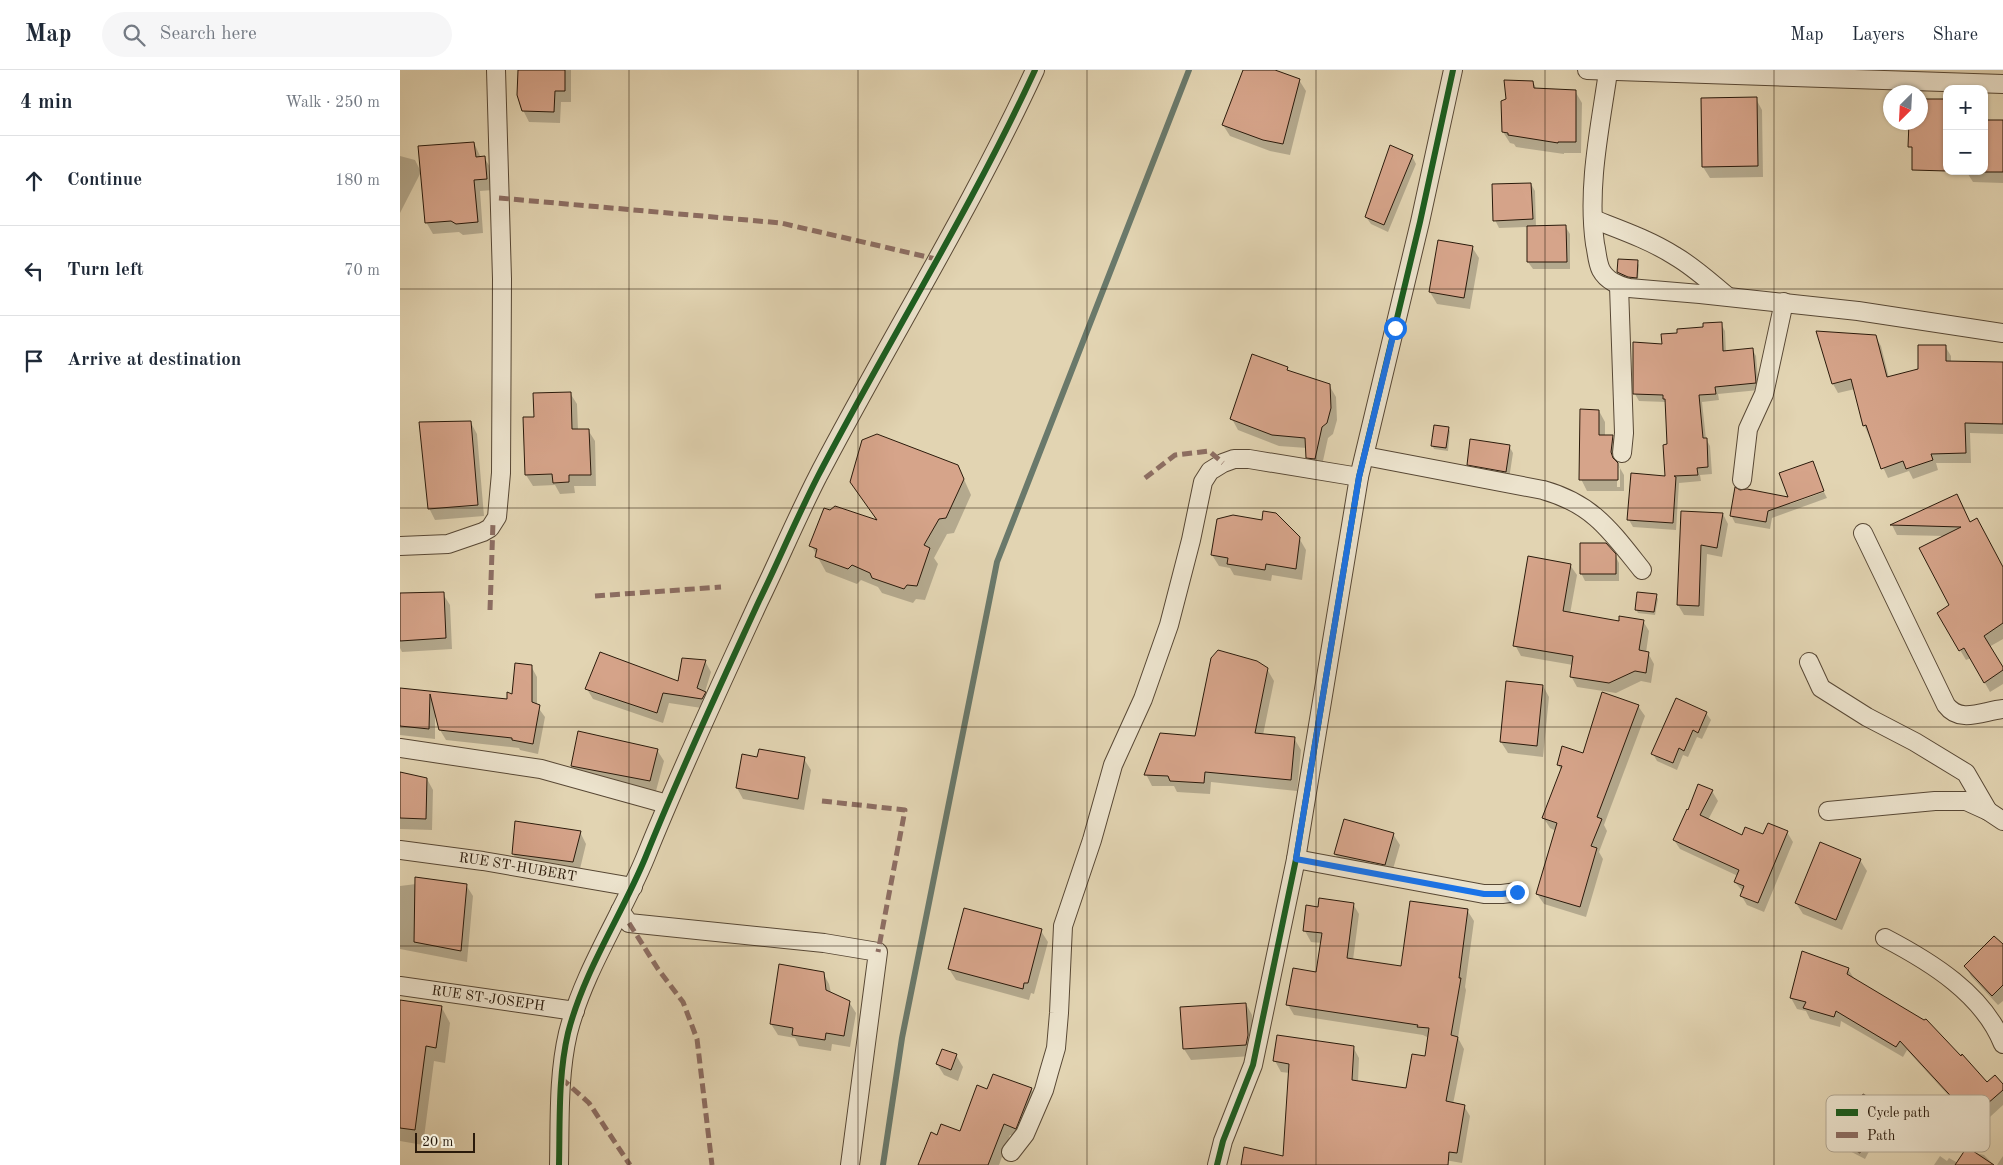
<!DOCTYPE html>
<meta charset="utf-8">
<style>
:root{--surface:#fff;--page:#f6f6f7;--text:#1f2937;--muted:#747a83;--line:#e0e1e3}
body{margin:0;font-family:"Old Standard TT",serif;background:var(--page);color:var(--text)}
.controls{position:absolute;right:15px;top:15px;display:grid;overflow:hidden;border-radius:10px;box-shadow:0 1px 4px #0004}
.controls button{width:45px;height:45px;display:grid;place-items:center;padding:0;border:0;border-bottom:1px solid var(--line);background:var(--surface);color:var(--text);font:25px sans-serif}
.compass{position:absolute;left:1483px;top:15px;width:45px;height:45px;border-radius:50%;background:var(--surface);box-shadow:0 1px 4px #0004;rotate:204deg}
.scale{position:absolute;left:15px;bottom:12px;width:60px;box-sizing:border-box;padding-left:5px;border:2px solid #2a1a0b;border-top:0;font-size:14px;line-height:18px;white-space:nowrap;color:#2a1a0b;-webkit-text-stroke:4px #ece3cd;paint-order:stroke}
.stop{position:absolute;width:15px;height:15px;margin:-11px;border:4px solid #1a73e8;border-radius:50%;background:#fff}
.stop.end{background:#1a73e8;border-color:#fff;box-shadow:0 1px 5px #0008}
.list{margin:0;padding:0;list-style:none}
h2{display:flex;justify-content:space-between;align-items:center;height:65px;margin:0;padding:0 20px;font-size:21px}
h2 small{font-size:16px;font-weight:400;color:var(--muted)}
.list li{display:grid;grid-template-columns:32px 1fr auto;gap:15px;align-items:center;box-sizing:border-box;height:90px;padding:0 20px;border-top:1px solid var(--line)}
.list b{display:block;font-size:19px;white-space:nowrap}
.list em{font-size:16px;font-style:normal;color:var(--muted)}
.icon{flex:none;width:28px;height:28px;fill:none;stroke:currentColor;stroke-width:2;stroke-linecap:round;stroke-linejoin:round}
.map{position:relative;flex:none;width:1603px;height:1095px;overflow:hidden}
header{display:flex;align-items:center;gap:30px;box-sizing:border-box;height:70px;padding:0 25px;background:var(--surface);border-bottom:1px solid var(--line)}
header strong{font-size:24px}
nav{display:flex;gap:28px;margin-inline-start:auto;font-size:18px}
.search{width:350px;height:45px;background:var(--page);display:flex;align-items:center;gap:12px;box-sizing:border-box;padding:0 18px;border-radius:28px;color:var(--muted);font-size:19px}
main{display:flex}
aside{flex:1;background:var(--surface)}
.map>svg:first-child{display:block}
</style>
<header>
<strong>Map</strong>
<div class="search"><svg class="icon" aria-label="search" viewBox="0 0 24 24"><circle cx="10" cy="10" r="6"/><path d="M15 15l6 6"/></svg>Search here</div>
<nav><a>Map</a><a>Layers</a><a>Share</a></nav>
</header>
<main>
<aside>
<h2>4 min<small>Walk · 250 m</small></h2>
<ul class="list">
<li><svg class="icon" aria-label="ahead" viewBox="0 0 24 24"><path d="M12 20V5M6 11l6-6 6 6"/></svg><div><b>Continue</b></div><em>180 m</em></li>
<li><svg class="icon" aria-label="left" viewBox="0 0 24 24"><path d="M17 20v-9H6M10 6l-5 5 5 5"/></svg><div><b>Turn left</b></div><em>70 m</em></li>
<li><svg class="icon" aria-label="arrive" viewBox="0 0 24 24"><path d="M6 21V4h12l-3 4 3 4H6"/></svg><div><b>Arrive at destination</b></div></li>
</ul>
</aside>
<div class="map">
<svg width="1603" height="1095" viewBox="0 0 1603 1095">
<rect width="100%" height="100%" fill="#e2d4b2"/>
<filter id="stains"><feTurbulence type="fractalNoise" baseFrequency=".004" numOctaves="4"/><feColorMatrix values="0 0 0 0 .2 0 0 0 0 .09 0 0 0 0 .02 0 0 0 .5 -.17"/></filter>
<radialGradient id="worn" r=".72"><stop offset=".6" stop-color="#630" stop-opacity="0"/><stop offset="1" stop-color="#630" stop-opacity=".3"/></radialGradient>
<path fill="#0003" fill-rule="evenodd" d="M119,0H171V32H161L160,53L129,52L123,40Z
M844,0H871L899,10L906,21L890,85L870,81L830,66L823,55Z
M1133,12L1137,20L1175,21L1182,33L1181,83H1164V84L1116,77L1114,74L1110,73L1103,62Z
M1302,29H1356L1362,40L1363,107L1310,108L1303,97Z
M1603,51V113L1573,112L1566,101H1584Z
M74,73L81,88L84,87L91,99L93,120L80,121L83,163L63,165L59,162L33,164L26,152Z
M0,86L15,90L21,102L0,143Z
M1012,86L1016,94L988,162L971,154L966,147Z
M1131,114L1135,121L1136,157L1165,156L1170,164V199H1133L1128,192V157L1099,158L1095,150Z
M1072,177L1079,188L1070,239L1037,234L1030,222Z
M1237,192L1239,195L1238,210L1220,205L1218,202Z
M1321,254L1325,261L1326,282L1352,279L1356,286L1359,320L1318,324L1319,330L1302,332L1306,369L1310,376L1312,404L1300,405L1301,411L1279,413L1276,460L1233,457L1229,450L1266,407L1269,376L1266,332L1239,331L1235,324L1263,275L1278,264Z
M1475,266L1481,276L1489,308L1519,300L1545,276L1551,286V292L1603,293V364L1570,363L1571,393H1536L1538,400L1513,409L1509,401L1488,408L1464,355L1455,319L1438,323L1433,314Z
M887,298L889,302L929,315L936,327L937,350L933,364L928,368L921,400L913,398L907,387V378L879,376L838,360L832,349Z
M170,323L177,334L178,360H188L195,371L196,416H174L175,423L160,424L155,415L133,416L126,405L136,348Z
M1199,341L1205,352V366H1212L1219,377L1217,393L1224,405V421H1187L1181,409ZM1217,395L1220,397V417H1217Z
M71,353L77,364L84,446L35,450L29,438Z
M1048,358L1050,361L1048,381L1034,379L1032,375Z
M1109,376L1113,383L1109,409L1072,402L1068,394Z
M1412,393L1423,419L1390,431V434L1424,422L1427,428L1372,448L1370,459L1335,453L1331,445L1390,429Z
M558,396L571,425L554,463L547,464L534,488L538,494L525,530L516,529L513,533L482,523L478,517L461,510L457,514L426,502L411,475L477,451L452,412Z
M1556,426L1570,453L1603,499V569L1589,577L1603,600V614L1590,622L1571,588L1566,590L1538,543L1551,536L1546,466L1497,465L1492,455Z
M1282,442L1323,444L1328,454L1322,487L1307,484L1304,546L1284,545L1278,535Z
M899,468L906,480L902,510L872,505L871,511L834,505L830,498L819,496L812,485Z
M1215,485L1219,493V511H1185L1181,503Z
M1170,495L1177,505L1170,544L1220,552L1243,551L1249,561L1246,583H1248L1254,594L1251,613L1241,611L1216,623L1177,617L1171,606L1173,595L1121,586L1115,575Z
M0,524H43L50,535L52,579L2,582L0,578Z
M1256,526L1258,529L1255,545L1238,543L1236,539Z
M305,591L311,602L305,622L311,633L308,639L269,633L263,653L193,629L187,619L279,613Z
M131,596L137,607V636L145,647L138,684L120,680L119,678L46,670L40,660L35,643V669L0,665V619L109,630Z
M867,599L874,611L863,665L894,668L901,680L897,721L811,712L810,724L777,722L774,716H752L746,704L796,667Z
M1143,616L1149,627L1143,687L1108,683L1101,672Z
M1238,636L1245,646L1204,755L1207,761L1199,782L1203,789L1186,847L1144,834L1137,824L1156,761L1150,758L1143,747L1162,701L1158,695L1184,684Z
M1306,643L1311,650L1302,669L1297,667L1288,687L1283,685L1277,700L1257,691L1253,684Z
M257,680L264,691L256,721L179,707L172,696Z
M404,689L411,700L404,740L343,729L337,718Z
M0,703L27,709L33,720L32,760L0,759Z
M1312,721L1318,731L1308,750L1343,766H1363L1387,762L1393,772L1364,842L1347,835L1341,825L1343,822L1335,812L1338,806L1280,779L1274,770Z
M180,762L186,774L179,803L120,795L113,784Z
M993,764L1000,775L991,806L942,795L935,784Z
M1460,790L1467,801L1442,860L1403,844L1396,833Z
M16,814L66,815L73,826L67,892L0,879V816Z
M953,834L959,844L953,890L1002,897L1067,840L1074,851L1065,917L1066,920L1058,968L1064,979L1053,1034L1064,1036L1070,1046L1062,1093L1033,1088L1031,1095H842L884,1087L890,1003L881,1002L875,991L953,977L959,988L958,1012L1007,1019L1026,987L1029,968L1023,965L894,945L888,935L917,903L922,873L911,872L905,861L919,838Z
M641,861L648,872L634,924L631,923L629,930L556,910L549,899Z
M1603,876V931L1598,935L1571,906L1566,896Z
M1448,899L1455,910L1587,1014L1603,1016V1035L1578,1058L1507,980L1503,987L1441,951L1440,957L1410,949L1406,941L1397,939L1391,928Z
M423,903L429,914L431,923L449,932L456,943L450,977L432,974L431,981L399,976L395,968L378,965L371,954Z
M0,931L42,938L50,953L45,993L34,991L23,1075L0,1071Z
M846,934L852,945L854,977L852,986L791,990L784,979Z
M556,985L563,997L558,1011L544,1005L537,994Z
M631,1019L638,1030L622,1069L610,1065L599,1095H520L538,1066L561,1063L588,1020Z
M1484,1037L1489,1044L1465,1089L1444,1078L1439,1071Z
M1575,1083L1584,1085L1594,1095H1534L1540,1086L1547,1091L1549,1088L1558,1093Z
M1603,1086V1095H1597Z"/>
<g fill="none" stroke-linecap="round" stroke-linejoin="round">
<path stroke="#6a796b" stroke-width="6" d="M483,1095L502,968L597,492L789,0"/>
</g>
<path fill="#d6a48a" stroke="#2a1a0b" d="M118,0H165V21H155L154,42L122,41L117,25Z
M843,0H875L900,9L883,74L863,70L822,55Z
M1104,10L1133,11L1134,18L1176,20V72H1158V73L1108,65V63L1102,62L1101,31L1106,29Z
M1357,27L1358,96L1302,97L1301,28Z
M1520,29H1547V101L1512,100V77H1508L1509,52H1520Z
M1584,50H1603V102H1584Z
M74,72L76,87L85,86L87,109L74,110L78,152L56,154L51,151L25,153L18,76Z
M990,75L1013,85L984,155L965,147Z
M1131,113L1133,149L1093,151L1092,114Z
M1166,155L1167,192H1127V156Z
M1038,170L1073,176L1064,228L1029,222Z
M1218,189L1238,190L1237,208L1228,207L1217,202Z
M1322,252L1323,281L1353,278L1356,313L1315,317L1316,324L1299,325L1303,368H1307L1308,397L1297,398L1298,405L1274,406L1276,407L1273,453L1227,450L1231,403L1265,406L1263,375L1267,374L1265,329H1263V325L1233,324V272L1262,274L1261,264L1277,263V259L1303,257V253Z
M1416,261L1476,265L1487,307L1518,299V275H1546V291L1603,292V354L1565,353L1566,383L1531,384L1533,390L1506,399L1503,391L1481,399L1466,355L1463,356L1451,309L1432,314Z
M852,284L888,297L887,300L930,314L931,338L927,353L922,357L915,389L906,388L905,368L872,365L830,349Z
M171,322L172,359H189L191,405H169V412L153,413L152,404L125,405L123,347H134L133,323Z
M1180,339L1199,340V365H1213L1211,382L1213,388L1218,393V410H1179Z
M71,351L78,435L28,439L19,352Z
M1034,355L1049,357L1046,378L1031,376Z
M477,364L558,395L564,409L546,448L539,449L524,475L530,478L517,516L507,515L504,519L472,508L470,503L452,495L448,499L415,487L417,479L409,476L424,438L430,440L435,436L477,450L450,412L462,370Z
M1070,369L1110,375L1106,402L1067,395Z
M1413,391L1424,421L1368,441L1366,452L1330,446L1335,417L1340,420L1347,419L1388,427L1379,403Z
M1557,424L1570,452L1577,448L1603,497V553L1584,566L1603,597V600L1584,613L1564,578L1559,581L1537,543L1549,535L1519,478L1561,457L1490,455Z
M863,441L876,443L900,467L896,499L866,494L865,500L827,494L828,488L811,485L817,449L833,445L862,450Z
M1281,441L1323,443L1317,478L1301,475L1299,536L1277,535Z
M1180,473H1206L1216,484V504H1180Z
M1128,486L1171,494L1163,541L1219,551V546L1244,550L1239,580L1249,582L1246,603L1235,601L1209,613L1170,607L1173,586L1113,576Z
M44,522L46,568L0,571V523Z
M1237,522L1257,524L1254,542L1235,540Z
M818,580L857,591L868,598L855,663L895,667L891,710L805,702L804,713L770,711L768,706L744,705L760,663L795,666L811,588Z
M200,582L278,611L282,588L306,590L297,618L306,622L302,629L263,623L257,643L185,619Z
M115,593L132,595V632L140,635L133,674L112,670V668L39,660L30,624L29,659L0,656V618L107,629V622L112,624Z
M1106,611L1143,615L1137,676L1100,672Z
M1202,622L1239,635L1197,747L1202,749L1191,776L1197,778L1180,837L1136,824L1157,753L1142,748L1162,696L1157,695L1162,676L1183,683Z
M1276,628L1307,642L1298,663L1293,660L1284,681L1279,678L1273,693L1251,684Z
M178,661L258,679L250,711L171,696Z
M359,679L405,687L398,729L336,718L342,684L357,687Z
M0,702L27,708L26,749L0,748Z
M1298,714L1313,720L1300,745L1342,765L1345,757L1363,764L1368,753L1388,761L1358,833L1340,826L1344,816L1334,812L1339,800L1273,770L1287,739L1288,740Z
M944,749L994,763L985,795L934,784Z
M115,751L181,761L173,792L112,784Z
M1420,772L1461,789L1436,850L1395,833Z
M15,807L67,814L61,881L14,872Z
M919,828L954,833L947,888L1001,896L1010,831L1068,839L1059,908H1061L1051,965L1058,967L1046,1031L1065,1035L1057,1083L1049,1082L1048,1095H841L844,1077L883,1086L889,994L873,991L877,965L954,976L952,1010L1006,1018L1012,984L1025,986L1029,958L1017,957L1018,955L886,935L893,898L916,902L922,863L903,861L906,835L918,837Z
M564,838L642,859L628,913H624L623,919L548,899Z
M1594,866L1603,874V915L1592,926L1564,896Z
M1402,881L1449,898L1447,904L1524,950L1526,949L1561,986L1562,984L1587,1012L1595,1005L1603,1014V1020L1571,1048L1500,971L1496,977L1436,941L1434,947L1403,938L1406,932L1390,928Z
M379,894L424,902L426,920L450,931L444,966L426,963L425,970L392,965L393,958L370,954Z
M0,930L42,936L36,978L26,976L15,1060L0,1058Z
M846,933L848,965L846,975L783,979L780,937Z
M542,979L557,984L551,1000L536,994Z
M593,1004L632,1018L616,1059L604,1054L588,1095H518L531,1062L537,1065L541,1054L560,1061L577,1015L587,1019Z
M1463,1024L1485,1036L1460,1083L1438,1071Z
M1567,1077L1594,1095H1555Z"/>
<g fill="none" stroke-linecap="round" stroke-linejoin="round">
<g stroke="#584835" stroke-width="20">
<g id="minor">
<path d="M1187,0L1603,14"/>
<path d="M1208,2C1200,58 1187,117 1195,174C1197,182 1197,192 1201,200C1207,211 1218,215 1229,218L1300,224L1458,241L1603,263"/>
<path d="M1193,149C1221,160 1250,170 1275,186C1294,197 1310,212 1327,226"/>
<path d="M1219,216L1224,363L1222,383"/>
<path d="M965,386L1143,420C1193,434 1211,461 1242,500"/>
<path d="M1342,410L1348,359L1364,324L1384,232"/>
<path d="M1463,463L1546,635C1560,654 1583,641 1603,639"/>
<path d="M0,476L48,474L83,462L90,458L97,447L101,403L102,209L96,0"/>
<path d="M1409,592L1421,618L1467,647L1515,672L1566,703L1588,741"/>
<path d="M0,678L141,699L267,734"/>
<path d="M1428,741L1535,731H1566L1588,741L1603,751"/>
<path id="s1" d="M0,780L83,791L233,817"/>
<path d="M896,789L1084,824H1102L1117,822"/>
<path d="M220,841L229,853L424,873L478,882L450,1095"/>
<path d="M1485,868C1531,892 1583,924 1603,974"/>
<path id="s2" d="M0,916L175,941"/>
<path d="M611,1082L625,1064L644,1020L649,1002L656,978L659,943L663,856L692,770L713,695L743,629L769,555L791,470L803,412L810,401L823,393L834,389H849L959,407"/>
<path d="M159,1095C160,1051 158,1006 168,963C184,900 222,845 246,786C281,699 320,616 359,531C379,490 397,447 418,406C489,270 571,139 635,0"/>
<path d="M817,1095L823,1071L853,995L896,789L959,407L1020,152L1053,0"/>
</g>
</g>
<use href="#minor" stroke="#ece3cd" stroke-width="18"/>
<path stroke="#8d6e63" stroke-width="5" stroke-dasharray="10 5" stroke-linecap="butt" d="M99,128L381,153L536,189
M745,408L775,385L809,381L823,393
M195,526L321,517
M90,540L93,452
M422,731L505,740L478,882
M229,853L258,899L283,932L297,969L312,1095
M161,1008L189,1033L230,1095"/>
<g stroke="#ece3cd" stroke-width="9">
<path id="cycleway" d="M159,1095C160,1051 158,1006 168,963C184,900 222,845 246,786C281,699 320,616 359,531C379,490 397,447 418,406C489,270 571,139 635,0
M817,1095L823,1071L853,995L896,789L959,407L1020,152L1053,0"/>
</g>
<use href="#cycleway" stroke="#1b5e20" stroke-width="6"/>
</g>
<g fill="none" stroke-linecap="round" stroke-linejoin="round">
<path stroke="#1a73e8" stroke-width="6" d="M995,258L959,407L896,789L1084,824H1102L1117,822"/>
</g>
<path fill="none" stroke="#2a1a0b" stroke-width="1" stroke-opacity="0.55" d="M229,0V1095M458,0V1095M687,0V1095M916,0V1095M1145,0V1095M1374,0V1095M0,219H1603M0,438H1603M0,657H1603M0,876H1603"/>
<g text-anchor="middle" dominant-baseline="central" stroke-width="4.5" stroke-linejoin="round" paint-order="stroke">
<g font-size="14" fill="#2a1a0b" stroke="#ece3cd">
<text stroke="none"><textPath href="#s1" startOffset="119">RUE ST-HUBERT</textPath></text>
<text stroke="none"><textPath href="#s2" startOffset="89">RUE ST-JOSEPH</textPath></text>
</g>
</g>
<rect x="1426" y="1025" width="164" height="57" rx="8" fill="#ece3cd" stroke="#b2a793" stroke-width="1"/>
<rect x="1436" y="1039" width="22" height="7" fill="#1b5e20"/>
<rect x="1436" y="1062" width="22" height="6" fill="#8d6e63"/>
<g font-size="14" fill="#2a1a0b">
<text x="1467" y="1047">Cycle path</text>
<text x="1467" y="1070">Path</text>
</g>
<rect width="100%" height="100%" filter="url(#stains)"/>
<rect width="100%" height="100%" fill="url(#worn)"/>
</svg>
<div class="controls">
<button>+</button>
<button>−</button>
</div>
<svg class="compass" viewBox="-18 -18 36 36"><path d="M0-13l5 13h-10z" fill="#e53935"/><path d="M0 13l5-13h-10z" fill="#747a83"/></svg>
<div class="scale">20 m</div>
<div class="stop" style="left:995px;top:258px"></div>
<div class="stop end" style="left:1117px;top:822px"></div>
</div>
</main>
